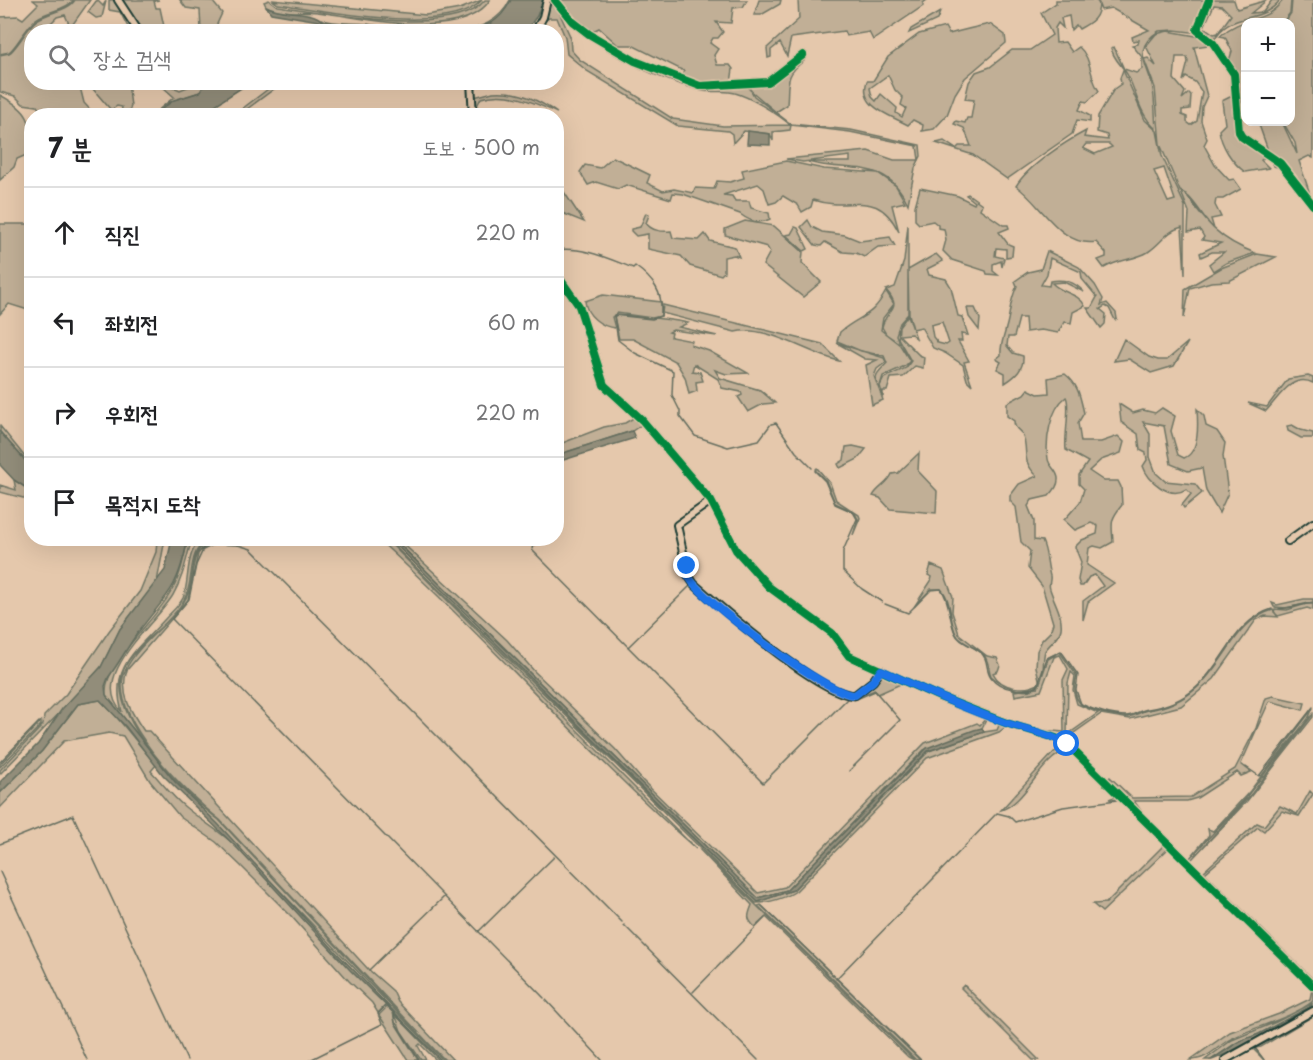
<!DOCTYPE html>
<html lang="ko">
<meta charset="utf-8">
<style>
:root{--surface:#fff;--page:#f6f6f6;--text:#202124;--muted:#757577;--line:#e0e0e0}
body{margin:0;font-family:"Playpen Sans","Poor Story",sans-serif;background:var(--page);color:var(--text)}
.controls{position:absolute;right:18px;top:18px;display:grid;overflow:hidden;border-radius:12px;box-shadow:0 6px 24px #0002}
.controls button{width:54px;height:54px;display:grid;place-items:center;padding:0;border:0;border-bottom:2px solid var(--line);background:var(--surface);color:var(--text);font:30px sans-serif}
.stop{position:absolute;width:18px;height:18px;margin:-14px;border:4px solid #1a73e8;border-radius:50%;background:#fff}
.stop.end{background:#1a73e8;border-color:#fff;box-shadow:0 2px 6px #0008}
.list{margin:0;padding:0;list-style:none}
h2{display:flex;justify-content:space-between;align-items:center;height:78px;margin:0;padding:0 24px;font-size:26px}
h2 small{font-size:20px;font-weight:400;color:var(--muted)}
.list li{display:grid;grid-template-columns:39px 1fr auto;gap:18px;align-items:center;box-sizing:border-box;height:90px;padding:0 24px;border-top:2px solid var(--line)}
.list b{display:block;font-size:22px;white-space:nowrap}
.list em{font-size:20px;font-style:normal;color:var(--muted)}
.icon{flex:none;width:33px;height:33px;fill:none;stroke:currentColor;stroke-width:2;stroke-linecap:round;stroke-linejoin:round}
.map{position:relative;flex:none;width:1313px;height:1060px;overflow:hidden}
.search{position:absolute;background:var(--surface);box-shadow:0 6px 24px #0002;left:24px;top:24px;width:540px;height:66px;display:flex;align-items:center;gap:15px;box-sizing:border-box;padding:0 21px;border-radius:24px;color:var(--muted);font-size:22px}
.panel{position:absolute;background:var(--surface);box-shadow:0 6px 24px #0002;left:24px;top:108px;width:540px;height:438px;border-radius:24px}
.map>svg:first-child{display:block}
</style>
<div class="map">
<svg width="1313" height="1060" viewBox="0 0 1313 1060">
<rect width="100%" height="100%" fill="#e5c8ac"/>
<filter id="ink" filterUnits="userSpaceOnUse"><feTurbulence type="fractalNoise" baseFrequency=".0167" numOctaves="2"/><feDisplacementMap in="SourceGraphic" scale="12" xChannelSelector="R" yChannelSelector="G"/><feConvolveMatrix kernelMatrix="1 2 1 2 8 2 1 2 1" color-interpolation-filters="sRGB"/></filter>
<g filter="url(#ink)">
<path fill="#c1af96" stroke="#707665" stroke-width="1.5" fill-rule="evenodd" d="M33,0H74C66,10 47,11 36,19C27,26 15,49 9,52C6,53 3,53 0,54V17L18,16L23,19L38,4Z
M75,0H90L73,24L70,26L65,15L57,17L51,23L53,31L32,32V82L79,83L84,103L95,115H43L37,106L23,104L15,96L0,92V55C3,54 6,54 9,53C15,51 28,26 37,20C48,12 68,11 75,0Z
M97,0L103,6L106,1L102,17L96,18L88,12Z
M109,0H116L137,31H130L120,12L109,10Z
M120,0H159L154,1L156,8H160L165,31H144Z
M180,0L212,1L222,13L217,24L220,31H201L200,10L186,8Z
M269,0L277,6C324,12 453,40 485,0H490C461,44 361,17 319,12C301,10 283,16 266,6L264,2Z
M272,0L426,15L460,9L482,0C450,37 324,10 278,4Z
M510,0L511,2C506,8 504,15 497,20C454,47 372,24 324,22L321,19C335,25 352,22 367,24C410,31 487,48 510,0Z
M548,0H553C578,32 664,87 706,89C719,90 734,86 748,85L754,96L791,124L851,130L920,145L921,156L915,168L908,204C885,156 851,174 808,162H850V156L803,162L786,159L868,151L894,160H919L917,146L850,132L791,125L790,130L773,132V141L770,134L744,131L733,143L732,134L728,131L678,126L587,71L567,54L565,37L557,18H549L541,23ZM559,12C597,50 647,75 698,90C710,94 723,89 735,93C748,96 780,115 790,125L723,126L673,119L580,60L571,50L570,36Z
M556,0H747L743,7L733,8L731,23L716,22L723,32L718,38H713L710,43L718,49L714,55L717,65H730L733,69L731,83L708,87L680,79L684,71L632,45H618L599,28L589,33Z
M759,0H781L780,4L761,15H754Z
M798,0H927L923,3V6L873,40L869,32L846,36L844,31L791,38L787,56L780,43L771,50V57L768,58L767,48L799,19Z
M1056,0H1095L1099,3C1099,18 1092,22 1079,29L1076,25L1071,30L1069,16L1061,18L1063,28L1058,23L1055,28L1056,43L1065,42L1072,52L1079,47C1092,58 1089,77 1099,91L1087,102L1083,101L1079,110L1090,116V122L1077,120L1072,134L1007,179L973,155L936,143L944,141L956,149L959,146H971L964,128L954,124L956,121L965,123L967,118H971L974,100L965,99L969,82L976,72L990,67L1012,50H1030L1052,35L1041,13L1056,3Z
M1097,0H1208L1199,33L1174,30L1159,31C1129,50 1150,66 1153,90C1155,103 1155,116 1156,129C1140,116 1137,94 1128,76C1123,66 1113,59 1111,48L1114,47L1124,69L1136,73L1142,69V57L1132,45L1138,44L1139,40L1133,41L1132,37L1149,30L1111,8L1101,10Z
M1210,0H1234L1237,9L1267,0L1251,13L1263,12L1272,0H1280C1262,25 1228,10 1213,42L1201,34L1199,21ZM1214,5L1222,6L1231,15L1218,33L1214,34L1204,27Z
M1283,0H1291L1290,13L1283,22H1246L1245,106L1242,101H1237V85L1225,57L1230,58L1232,51L1225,37L1220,36C1244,14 1265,25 1283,0Z
M1292,0H1313V158L1309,156L1299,161L1313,203L1269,153L1258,122H1282L1297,154L1295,143L1283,122H1290V22H1285L1291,13Z
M940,12L937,20L909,33L911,29Z
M990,24L1005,35L1006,43L965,78L955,94L947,115L934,129L922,131L923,125L913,120L908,125C890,115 858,107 867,81H873L888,57L919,34L945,27L949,34C963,30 976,27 990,24ZM888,75L895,90L903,98L901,105L906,108L902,117L896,113L897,108L881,94L876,101L872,97L870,88Z
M1168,31L1207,38L1216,51L1208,45L1194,47L1207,96L1202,107L1201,121L1207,139L1204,145L1215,165L1229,180L1234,179L1241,189L1223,199H1216L1215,205L1221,217L1211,219L1214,229C1203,218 1194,197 1180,191L1160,144L1155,88L1144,59L1148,58L1156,66L1146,46L1156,34ZM1176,57H1187L1188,62L1183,81L1186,77L1195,82L1202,92L1197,121L1191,125L1187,122V117L1182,115V110L1190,109L1191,95L1189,93L1182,99L1185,92L1174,79Z
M801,58L804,61C784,75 789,84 787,105L776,112L749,89V84L769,82Z
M1123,70L1145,120L1157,131L1162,156L1185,206V275L1182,227C1166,231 1161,244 1148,252C1135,260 1118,259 1104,268L1098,260L1106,257V253L1096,242C1061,248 1041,203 1016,186C1028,166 1065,142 1086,131L1084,137L1108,140L1107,135L1097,132L1098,116L1114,89L1121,84L1120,78ZM1086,144H1109L1112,147L1095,154L1083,148ZM1164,168L1175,200L1168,202L1154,171Z
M94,83H128L131,106L128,115H121L122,107L117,106L111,110L93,89L91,85Z
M186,83H206L200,92L168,103L151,116L174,97L163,87L166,84L180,90L190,86Z
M276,83H282L239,115H234Z
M493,92C516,90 539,100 557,113C534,102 507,90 481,98L476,108L478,115H475L474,97Z
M1236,94L1238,132L1283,169L1274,166L1267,156L1261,160L1269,168L1245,172C1232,163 1221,145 1219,130L1225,124L1222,101Z
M0,95C30,111 32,120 31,153L17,159L14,167L0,180Z
M613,157L650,175L647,183L663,191L674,189L693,193L695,188L714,189L717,181L730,182L744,178L742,170L786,161L824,169L878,173L896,186L905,202L892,205L899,232C876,186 852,213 813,200L811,207L802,212L798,205L783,196L776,202L769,204L764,189L758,184L723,195L732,196L735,201H749L751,208L769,213L770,219C759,225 749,221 740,214L683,194L673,193L671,199L626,185L618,189L596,182L588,185L580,172L585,165L600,168Z
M556,180L584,222L557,211Z
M920,188L958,196L974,204L975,202L966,195L968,194L982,204L980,209L1003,225H1008L1009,228L999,232L1008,244L1013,246L1012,256L1006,257V249L996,248L995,256L1004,258L1002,267L1001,261L993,264V271L998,275L987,274L986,271L952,260L943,251L946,240L944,229L938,228V225L933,221L919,224L915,220V206Z
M1181,192L1186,194C1207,224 1220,240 1255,253L1226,263L1213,271L1209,264L1224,252H1212L1201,257L1200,253L1221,243L1202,240L1204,237L1200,230L1188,232L1189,212Z
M646,213L649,215L646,223C651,231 663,232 671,231L673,238L699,240L705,234L710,241L735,247L739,257L734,255L724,257V272L721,275L690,266L681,256L648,249V234L636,236L631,231V229L640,227Z
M808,220L812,227L822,232L845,235L860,241L890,237L895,246L878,247L864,257L856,253L843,252L825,242L821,246L815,245L801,227Z
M745,221L774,226L803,252L802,263L821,282L803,297L763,265L770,252L767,247L725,235V229Z
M0,224H28L31,226V311L9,304L0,314Z
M908,225V314L900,323L896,335L898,340L899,327L908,315L916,338L911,334L899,335L919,355L924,357L923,368L915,366L903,377L891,378L887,391H883V397L880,386L884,378L906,368L911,361L899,340V343L886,334L882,327C886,308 904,310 886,290L895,287L904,261Z
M795,227L798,228L808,249L804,251L786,235L791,234Z
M1047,251L1079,267L1095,285L1103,299L1101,305L1107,303L1116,313L1117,319L1115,320L1109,308L1105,306L1100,309L1106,314L1105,324L1101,328L1087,308H1091L1097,297L1082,279L1081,272L1050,258L1047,274L1041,285L1049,286L1050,281C1064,279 1074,281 1084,292L1064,282L1052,283C1062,294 1078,292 1085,306L1073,312L1071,323L1064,322L1058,333L1041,330L1026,332L1025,318H1019L1014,337H1008L1007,346L1013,353L1023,356C1024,369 1016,376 1005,383V373L997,369L1001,362L996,359L1001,355C1000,344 1004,338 1006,328C1011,312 1009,302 1017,286L1015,281L1028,272L1041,269Z
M936,254L943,261L927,269L929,275L946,279L951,287L958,316L962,317L968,335L961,334L962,341H958L969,361L964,362L972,385L967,380L963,365L945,353L933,348L921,327L913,329L909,314L908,270ZM942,322L949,343L946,345L938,343L933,337L931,325Z
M1257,254L1276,257L1229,281L1211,282L1190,288L1184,318L1185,289L1221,268Z
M886,291L894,304L883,318L881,330L900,345L910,361L905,366L883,376L879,389C872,375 878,373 887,363L884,356L861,351L837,341L840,332C860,315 872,318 886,291Z
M603,295L661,302V316L652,318L617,313L612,317L615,328C602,327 586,316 585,301Z
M663,305L822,344L839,361C809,354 766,324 735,332L662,313Z
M967,308H975L980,319L979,330L969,317Z
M617,315C643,318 664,317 688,323L679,327L717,336L673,330L669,332L672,333L671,337L692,341L691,345L709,351L748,373L726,374L715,370L720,378L760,390L775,403L763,404L748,412L738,397L742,395L741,392L722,388L718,379L694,364L692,371L700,372L703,381L696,382L697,391L689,394L685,377L676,362L633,339H619L614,317Z
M1124,339L1149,357L1158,360H1167L1188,342L1174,366L1151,373L1129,359L1114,361Z
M837,343L884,358L886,362L877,369L874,376L883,400L872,405L866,365L877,360L865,359Z
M1065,374C1079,385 1080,397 1084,413L1078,423L1081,442H1101L1118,436L1124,442L1121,453L1101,460L1089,471L1104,481H1118L1121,487L1122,505C1109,521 1112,523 1113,542L1102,548L1094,546L1089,548L1087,565L1114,583L1088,602L1083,620V601L1103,586L1095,575L1089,577L1083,586H1080L1078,580L1081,562L1075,547L1082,540L1097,534L1098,526L1091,523L1075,530L1064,520L1080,502L1084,489L1079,484V475L1088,462L1066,450C1064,437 1071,404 1066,397C1050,409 1045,441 1048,459C1049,467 1059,471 1058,480C1058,486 1053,492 1049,496L1032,500L1028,506L1034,521V540L1042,541C1047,551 1047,565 1050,576C1051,580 1048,584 1050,589C1054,602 1063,615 1061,629C1059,638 1050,643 1045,651C1042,661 1045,670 1041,680C1033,701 1002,686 991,676C988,668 989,660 983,654C975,646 961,644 956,634C949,620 952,600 941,589H931L914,607L931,581L932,577L928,575L931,565L943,570L953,597L952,612L959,634L987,656L997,658L1000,665L998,671L993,673C1001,689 1026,692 1040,683L1036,667L1037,651L1042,640L1050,632L1053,623L1042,586L1028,568L1030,551L1021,542L1016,507L1010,501V496L1019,484L1037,476C1020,459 1029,452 1023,436C1020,429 1014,430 1014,421L1007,416V403L1024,394L1028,389L1038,394L1049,393L1048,378Z
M1308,376L1313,378V383C1292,372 1278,399 1266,411L1248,403L1267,407L1288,379Z
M1119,404L1133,413L1143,410L1155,413L1162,408L1175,416L1171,431L1178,455L1184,458C1200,452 1198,423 1197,409L1204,416L1206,426L1217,431L1225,443L1223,456L1228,493L1219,513L1206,491L1202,468L1188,471L1171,464L1164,426L1143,422L1150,434V457L1156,473L1165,481L1195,484L1202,493L1184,508L1182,505L1191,494L1186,489C1170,500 1148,481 1143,466L1147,460L1146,453L1140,450L1138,434L1121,422Z
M637,416L644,423L632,431L557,455V445L604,427L625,423Z
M1292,425L1301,430L1313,433V438H1301L1288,431L1287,426Z
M0,426L25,457L31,454V467L0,432Z
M853,446L866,449L858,459L840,468L838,464L844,460L846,447Z
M919,453L918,471L937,491L936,513L890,509L880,498L873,496C878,487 888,484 892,474L898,473Z
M817,468L830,483L836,500L859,515L860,518L853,535L858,519L854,512L835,503L826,481L815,470Z
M14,480L31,491V500L0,492V485L16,490Z
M157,539H165L157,582L120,629L101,667L78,694L0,774V770L43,725L44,716L66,694L109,631L140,591L156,552Z
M191,539H196L191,542C186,560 183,578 173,595C156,624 87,676 122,712C109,667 137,650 165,619C171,612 179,606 183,598C191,580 183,543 208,539C185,554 196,579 184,600C170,626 136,642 124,669C104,715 185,795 219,820L443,1060L175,782L106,695C102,666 155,620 169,595C180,579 183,561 187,543Z
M210,539H216L206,544L198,554L188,600L127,670C119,694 131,712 144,731H149L368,969L393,991L398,1002L453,1060H445L435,1050L220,820C188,795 103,713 126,669C138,644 167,626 183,603C198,582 185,555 210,539Z
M378,539H386L696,849C585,751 487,638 378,539Z
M387,539L758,902L793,890L929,751L984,732L997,730L1001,721L1010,724L999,732L927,758L796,891C786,898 768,903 756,903Z
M394,539H398L507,640L535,672L615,749L643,781L758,893L785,887L925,743L977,723L980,725L988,716L982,728L924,750L787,890L758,898Z
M1304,599H1313V602L1287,608L1274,607L1272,603L1277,605Z
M1306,604H1313V610L1307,608L1278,616L1274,612L1275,609L1287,610Z
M1273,610L1278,617L1265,616L1256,620L1214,679L1181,706L1130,719L1101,714L1067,738V742L1041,730L1064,732L1063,680L1068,669L1060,655L1054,657L1041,691L1015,696L1014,691L1038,688L1048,659L1060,652L1077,676C1073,687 1074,702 1086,707C1096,712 1116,717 1126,717C1134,717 1141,711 1148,710C1224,699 1221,624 1273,610ZM1071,672L1075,676L1073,690L1077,704L1098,713L1067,735L1068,683Z
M882,671L903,683L878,694L875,690L853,699Z
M1273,696L1305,703L1303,710L1270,701L1268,704L1241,764L1251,772L1241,776L1237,772L1197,798L1187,801H1134L1143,813L1189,859L1187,861L1107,780L1110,777L1132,798L1191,797L1235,769L1256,728L1266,698Z
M100,700L115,715L156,765L151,771C162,783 173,797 185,807C203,822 222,832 239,849C288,901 334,955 386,1005L378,1013L372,1003L349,981L292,917L240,865L216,842L180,817L150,781L123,736L109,733L64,741L0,808V793L42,751L78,704Z
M1313,708L1308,719L1243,801L1190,858L1209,835L1208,829L1213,831L1250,791Z
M1313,714V717L1247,801L1192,859L1252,793Z
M41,721V725L0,767V764Z
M1014,725L1056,738L1066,745L1139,816L1121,800L1109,799L1117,796L1067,750C1040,759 1026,803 1001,810L1054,752L1063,748L1056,741L1011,727Z
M1310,791L1313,794L1299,816L1282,811L1264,831L1258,827L1205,873L1313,979V984L1189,862L1190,860L1203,872L1257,823L1264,826L1280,806L1297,814Z
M1139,819L1313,988V1001C1289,1020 1257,1025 1231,1039C1216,1047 1208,1060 1190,1060L1230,1032L1279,1014L1310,999L1312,989L1169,848L1102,912L1093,904L1106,903L1164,845Z
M699,849L914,1060L908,1057L766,917L755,927C746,919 748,915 752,905Z
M761,905L920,1060H916L758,906Z
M964,985L1039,1060H1033L961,988Z
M1313,1003L1309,1008L1259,1034L1236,1043L1211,1060H1205L1232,1040L1276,1022Z
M387,1007L393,1012L395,1023L418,1060H408L379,1015Z
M1313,1013V1016L1261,1047L1255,1048L1264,1060L1253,1049Z
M395,1014L439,1060H436L420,1044L418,1046L426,1060H421L401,1031Z"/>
<path fill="#928d7a" stroke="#646d5e" stroke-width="1.5" d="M511,0H543L537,16L526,31H460C486,27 499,24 511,0Z
M266,6C284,16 309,8 324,22L431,31H277L291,26L317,24L319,21L271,13Z
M206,82L249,83L200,115H154L174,100L200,92Z
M748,131L770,134V145L747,144Z
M632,431L635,438L557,462V455Z
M0,432L31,467V491L14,480L0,465Z
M172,539H191L187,543C177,591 167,594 139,631C128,646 119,663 108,678L105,686L106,695L175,782L218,824L336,952L441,1060L350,970L238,849L163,775L126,727L100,700L78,704L42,751L0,793V782L38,744L62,709L101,667L120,629L165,570Z
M216,539H236L238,545L215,544L201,551L206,544Z
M390,539H394L758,898L787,890L927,748L974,730L982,728L984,732L928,751L793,890L758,902Z
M1313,1005C1308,1011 1217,1060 1211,1060L1240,1041L1259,1034Z"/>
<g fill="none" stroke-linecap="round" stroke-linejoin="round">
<path stroke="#646d5e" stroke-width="1.5" d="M556,250C582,246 609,259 633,268L635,266C653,279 664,293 661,316L652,319L614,315L618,340L635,353L673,371L672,395L680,411V416L695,436L728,447L759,440L771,424L776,423L796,452L812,468
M26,455L32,453
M815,471L825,481L835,504L853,512L857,519L843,551V571L862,589L882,602
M542,538L532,548L533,551L763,783L848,698
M238,545L251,549L622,922
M202,552L196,565L189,599L172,619L544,998
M885,604L908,613L931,590L941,589C950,600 949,620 955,633C959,643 972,645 980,652C989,659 985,669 991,677C1001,690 1023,693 1037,687L1047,658L1061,651L1078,675L1076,690L1081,704C1093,710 1113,716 1126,716C1133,716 1140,710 1148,709C1224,698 1218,626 1272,609
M1279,609L1313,603
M628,647L690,586
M0,762L39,722
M1246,767L1259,776L1313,707
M849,771L900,720L875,691L854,700
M1144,814L1189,858
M0,844L73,815L187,1060
M1191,860L1203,872
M0,872L87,1060
M762,906L921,1060
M624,925L758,1060
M478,932L554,857
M369,970L444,897
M836,979L997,813L1009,816L1015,822L1063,807L1117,800L1139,817
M693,992L765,918
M546,1000L602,1060
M394,1013L395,1022L419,1060
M1255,1048L1264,1060
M310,1060L382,1024L378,1014L386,1005"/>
<g stroke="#1f3d34" stroke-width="10">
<path id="minor" d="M118,0L139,32
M555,0L572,21L589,34L635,61L700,86L768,82L803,55
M1209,0L1197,30L1213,43L1234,74L1239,132L1242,137L1280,163L1313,205
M535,32L543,17L547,0
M471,82L473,116
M556,273L579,306L604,385L642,420L711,501L736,550L769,587L832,633L849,656L940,697L1006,723L1056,738L1067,744L1313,986
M711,501L677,525L688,575L694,584C720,607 824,698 855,695L873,681L881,670
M1288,541L1313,523
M1225,1060L1313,1011"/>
</g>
<use href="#minor" stroke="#e5c8ac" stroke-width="6"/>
<g stroke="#e5c8ac" stroke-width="11">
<path id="cycleway" d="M555,0L572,21L589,34L635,61L700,86L768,82L803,55
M1209,0L1197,30L1213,43L1234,74L1239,132L1242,137L1280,163L1313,205
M556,273L579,306L604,385L642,420L711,501L736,550L769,587L832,633L849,656L940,697L1006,723L1056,738L1067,744L1313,986"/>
</g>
<use href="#cycleway" stroke="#00873e" stroke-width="8"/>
</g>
</g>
<g fill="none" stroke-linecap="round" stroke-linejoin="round" filter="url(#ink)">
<path stroke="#1a73e8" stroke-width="8" d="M687,566C687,569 687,573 688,575C696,598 833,698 855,695L873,681L881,670C922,689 963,708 1006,723C1027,730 1048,733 1067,744"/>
</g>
</svg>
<div class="controls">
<button>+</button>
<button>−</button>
</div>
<div class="stop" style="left:1067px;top:744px"></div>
<div class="stop end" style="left:687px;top:566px"></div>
<div class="search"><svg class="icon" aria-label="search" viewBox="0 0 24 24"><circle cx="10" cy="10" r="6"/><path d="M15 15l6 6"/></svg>장소 검색</div>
<section class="panel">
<h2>7 분<small>도보 · 500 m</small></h2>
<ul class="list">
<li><svg class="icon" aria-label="ahead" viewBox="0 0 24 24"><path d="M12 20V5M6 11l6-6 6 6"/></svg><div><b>직진</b></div><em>220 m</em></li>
<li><svg class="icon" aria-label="left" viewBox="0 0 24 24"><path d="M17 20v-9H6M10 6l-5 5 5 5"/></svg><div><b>좌회전</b></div><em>60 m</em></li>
<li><svg class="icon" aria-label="right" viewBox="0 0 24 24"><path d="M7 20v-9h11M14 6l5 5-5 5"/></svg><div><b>우회전</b></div><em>220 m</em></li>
<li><svg class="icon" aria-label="arrive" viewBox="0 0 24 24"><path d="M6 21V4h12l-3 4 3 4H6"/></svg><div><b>목적지 도착</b></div></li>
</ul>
</section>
</div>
